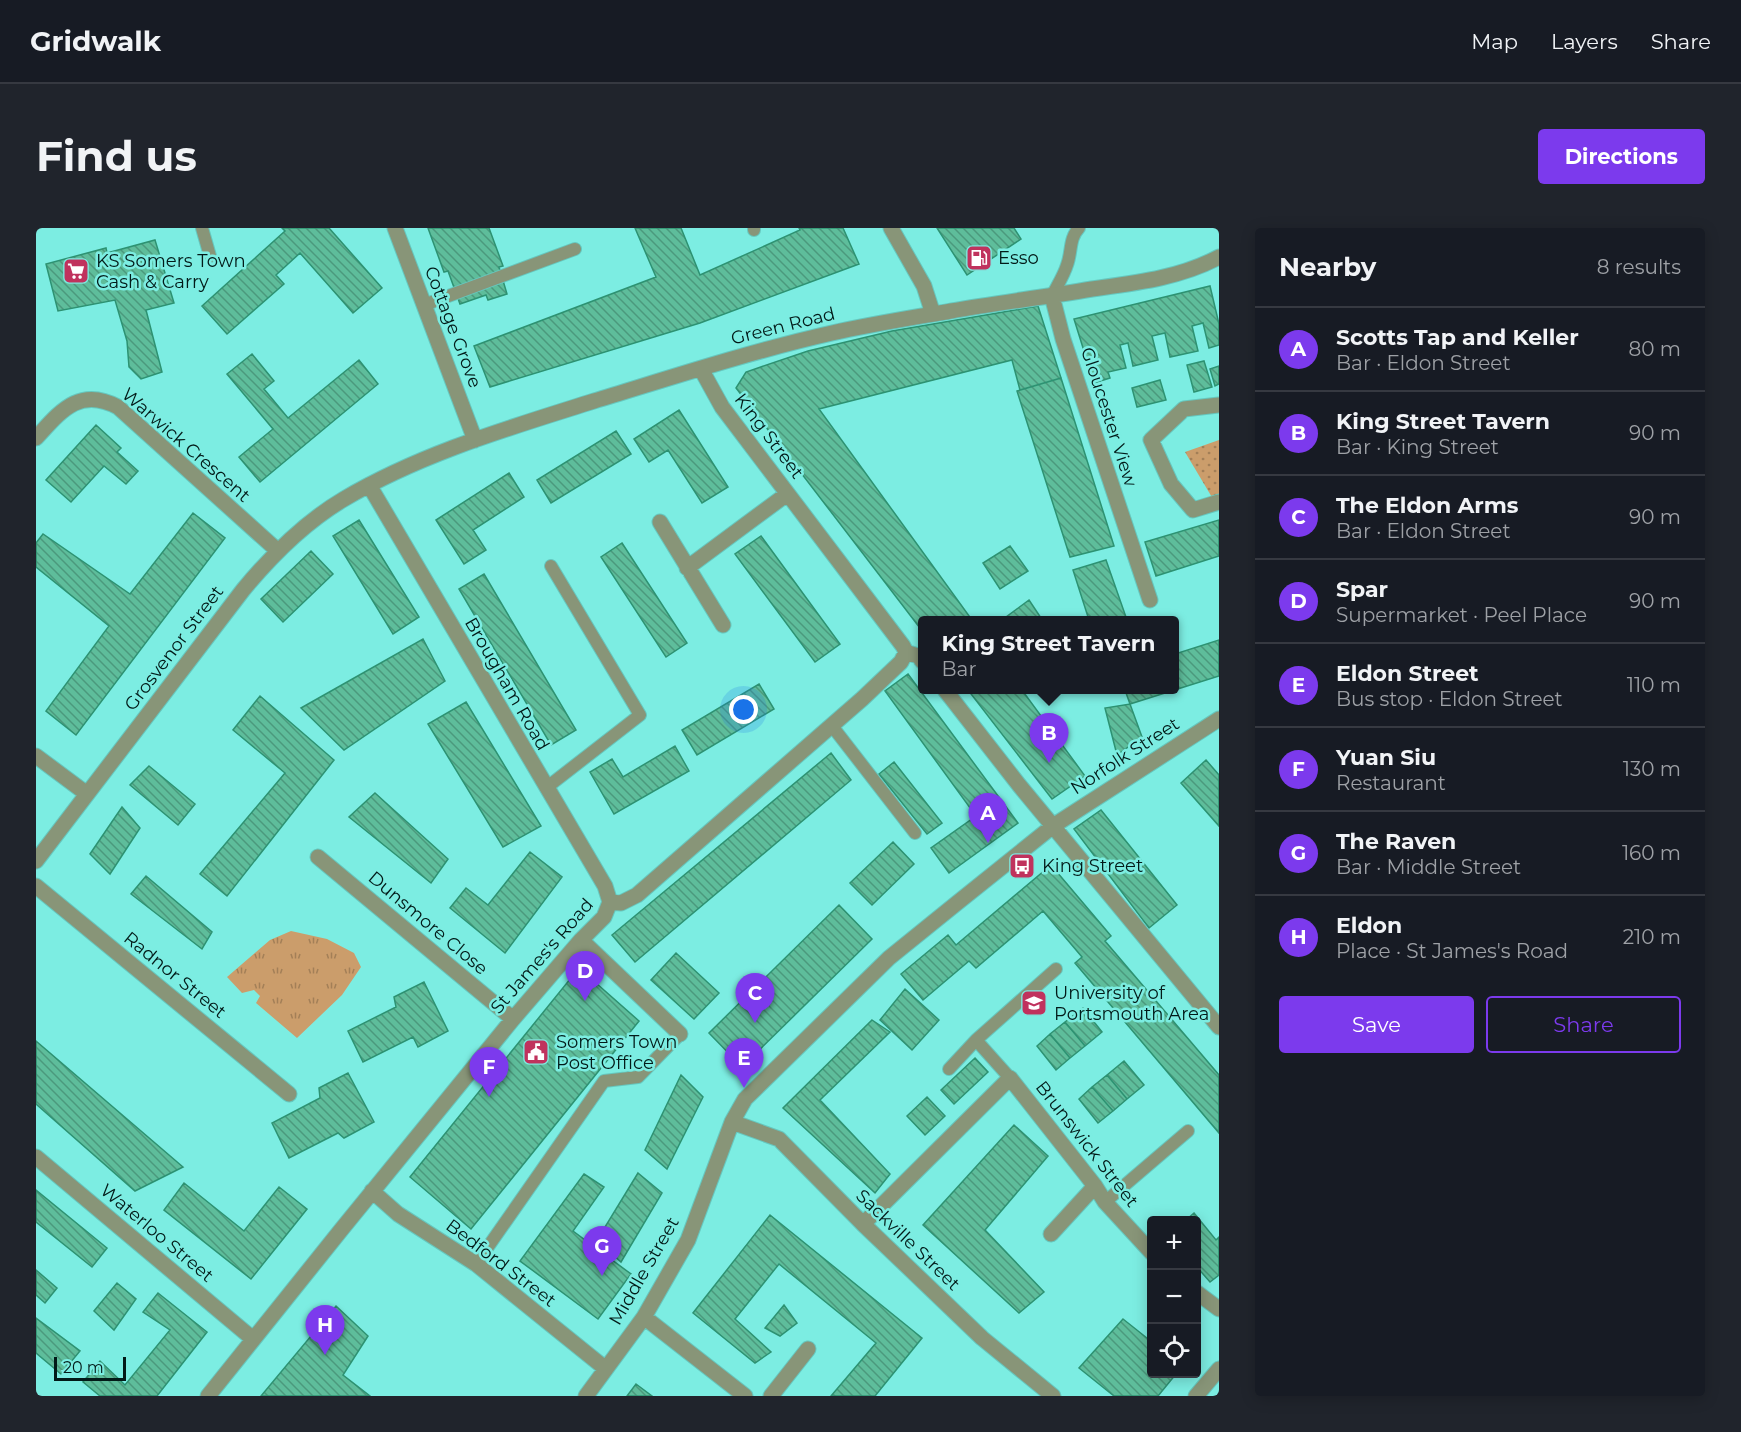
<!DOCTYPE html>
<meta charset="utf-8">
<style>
:root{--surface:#171b24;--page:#20242c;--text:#f1f3f6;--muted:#9ea1a6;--line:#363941;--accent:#7c3aed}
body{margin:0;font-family:Montserrat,sans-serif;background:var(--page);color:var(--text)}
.controls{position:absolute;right:18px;bottom:18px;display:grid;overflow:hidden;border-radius:6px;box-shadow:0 3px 15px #0003}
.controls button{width:54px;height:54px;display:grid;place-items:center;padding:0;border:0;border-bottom:2px solid var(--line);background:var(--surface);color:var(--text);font:30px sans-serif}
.scale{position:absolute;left:18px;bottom:15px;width:72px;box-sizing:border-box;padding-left:6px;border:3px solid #021a18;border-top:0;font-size:16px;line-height:21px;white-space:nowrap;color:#021a18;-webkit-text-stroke:4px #7cede2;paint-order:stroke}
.you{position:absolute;left:708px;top:482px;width:21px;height:21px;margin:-15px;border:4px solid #fff;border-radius:50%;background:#1a73e8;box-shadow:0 0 0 9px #1a73e833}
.badge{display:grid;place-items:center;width:39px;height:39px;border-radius:50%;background:var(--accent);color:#fff;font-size:20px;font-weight:700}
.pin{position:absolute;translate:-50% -50px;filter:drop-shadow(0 2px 3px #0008)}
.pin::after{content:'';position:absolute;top:32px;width:21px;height:18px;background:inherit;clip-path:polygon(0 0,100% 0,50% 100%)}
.popup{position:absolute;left:882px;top:388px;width:261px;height:78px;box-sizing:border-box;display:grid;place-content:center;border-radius:6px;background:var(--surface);filter:drop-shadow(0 2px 4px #0005);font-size:20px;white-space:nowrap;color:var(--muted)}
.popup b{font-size:22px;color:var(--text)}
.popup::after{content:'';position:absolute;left:50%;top:100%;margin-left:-12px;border:12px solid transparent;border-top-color:var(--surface)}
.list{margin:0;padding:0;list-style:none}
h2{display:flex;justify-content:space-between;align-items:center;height:78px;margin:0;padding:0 24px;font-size:26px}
h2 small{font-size:20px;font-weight:400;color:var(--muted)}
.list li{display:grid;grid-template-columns:39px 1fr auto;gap:18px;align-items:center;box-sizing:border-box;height:84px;padding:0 24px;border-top:2px solid var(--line)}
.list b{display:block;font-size:22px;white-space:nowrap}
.list p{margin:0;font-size:20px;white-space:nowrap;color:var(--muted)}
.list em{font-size:20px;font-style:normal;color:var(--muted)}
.actions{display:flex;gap:12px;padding:18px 24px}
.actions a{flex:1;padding:14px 0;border:2px solid var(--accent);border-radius:6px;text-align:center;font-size:21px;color:var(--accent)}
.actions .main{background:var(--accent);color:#fff}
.icon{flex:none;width:33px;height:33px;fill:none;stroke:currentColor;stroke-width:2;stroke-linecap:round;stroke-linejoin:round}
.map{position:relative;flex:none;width:1183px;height:1168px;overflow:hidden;border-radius:6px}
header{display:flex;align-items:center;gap:36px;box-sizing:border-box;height:84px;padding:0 30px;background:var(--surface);border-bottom:2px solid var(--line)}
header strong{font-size:28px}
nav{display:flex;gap:33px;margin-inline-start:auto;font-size:21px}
.intro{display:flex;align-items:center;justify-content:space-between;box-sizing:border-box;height:144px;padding:0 36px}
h1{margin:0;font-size:42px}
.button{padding:15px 27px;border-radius:6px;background:var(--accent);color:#fff;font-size:21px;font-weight:700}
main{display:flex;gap:36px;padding:0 36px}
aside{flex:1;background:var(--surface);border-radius:6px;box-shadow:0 3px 15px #0003}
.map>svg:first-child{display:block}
</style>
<header>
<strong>Gridwalk</strong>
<nav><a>Map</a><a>Layers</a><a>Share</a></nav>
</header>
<div class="intro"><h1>Find us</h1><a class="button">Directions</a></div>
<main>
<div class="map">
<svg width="1183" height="1168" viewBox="0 0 1183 1168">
<defs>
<pattern id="park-tufts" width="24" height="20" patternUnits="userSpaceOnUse" patternTransform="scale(1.5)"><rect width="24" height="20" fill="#cb9d6b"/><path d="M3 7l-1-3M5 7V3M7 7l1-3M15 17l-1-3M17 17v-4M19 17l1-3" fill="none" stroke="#a37f57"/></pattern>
<pattern id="garden-dots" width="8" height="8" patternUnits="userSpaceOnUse" patternTransform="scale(1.5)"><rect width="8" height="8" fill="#cb9d6b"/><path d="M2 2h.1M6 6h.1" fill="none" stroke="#a37f57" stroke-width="1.8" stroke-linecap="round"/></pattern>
<pattern id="building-back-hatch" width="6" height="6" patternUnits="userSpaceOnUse" patternTransform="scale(1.5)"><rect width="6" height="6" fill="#5ebd9b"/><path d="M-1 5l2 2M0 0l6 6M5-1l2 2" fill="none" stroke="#4b997d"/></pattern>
</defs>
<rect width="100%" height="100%" fill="#7cede2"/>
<path fill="url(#park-tufts)" d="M255,703L291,711L318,725L325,739L306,767L261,810L220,775L224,768L218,762L206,765L191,749L234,712Z"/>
<path fill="url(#garden-dots)" d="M1183,212V269L1177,271L1149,224Z"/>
<path fill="url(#building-back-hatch)" stroke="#2d9272" stroke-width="1.5" d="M246,0H293L346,60L317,85L264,25L240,47L248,56L191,106L166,78L249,3Z
M392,0H453L467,38L463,39L471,66L452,72L450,67L424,76L412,43L408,44Z
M599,0H645L664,47L764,2L763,0H807L823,36L664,95L454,159L438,118L620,49Z
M901,0H978L985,11L931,47Z
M119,12L138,75L110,82L126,144L105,151L93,139L91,113L79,72L22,83L10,36L70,20L71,25Z
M1174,58L1183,96V117L1173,120L1167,95L1156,98L1162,123L1134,129L1129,105L1116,108L1122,132L1097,138L1092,115L1084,117L1090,140L1072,144L1074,150L1058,155L1038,91Z
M1002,78L1025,150L984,162L976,132L783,181L936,392H887V404L700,160L710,144L772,123L856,103Z
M216,126L238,153L228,161L252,190L323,132L342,156L224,254L203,229L237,201L191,146Z
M1168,133L1176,159L1158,164L1151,137Z
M1183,138V156L1179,158L1174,141Z
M1025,150L1078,318L1034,329L981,163Z
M1124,152L1130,172L1101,179L1096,160Z
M643,182L692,259L666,275L632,222L613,234L598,211Z
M60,197L85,220L81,224L102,243L90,256L68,238L35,274L10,252Z
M580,203L595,226L515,275L501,252Z
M473,245L488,269L437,302L450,322L428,336L400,292Z
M157,285L189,310L40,507L10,483L73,398L0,339V315L7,306L94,366Z
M323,292L383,389L357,406L297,308Z
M1183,292V328L1120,348L1109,314Z
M725,308L804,416L779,434L699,326Z
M586,315L651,415L630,429L565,329Z
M974,318L992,343L964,361L947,335Z
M275,323L297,346L247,394L225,371Z
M1070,332L1091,392H1053L1037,342Z
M448,346L540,502L515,517L423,361Z
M993,372L1005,390L1001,392H966Z
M387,411L409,453L308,522L265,480Z
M1183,412V448L1094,476L1089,462H1139V426Z
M872,446L982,595L913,645L895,620L940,588L849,463Z
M723,456L738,481L661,527L646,502Z
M932,462H986L1049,548L1016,571Z
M224,468L298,532L191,668L164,646L249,545L197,502Z
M430,474L505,598L467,619L392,496Z
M1094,476L1106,509L1081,527L1069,480Z
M639,518L653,543L578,586L554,544L576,531L587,549Z
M795,525L815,552L599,734L576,707Z
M1170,532L1183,547V598L1145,555Z
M858,534L906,595L891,606L843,546Z
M113,538L159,576L142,597L94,557Z
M339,565L412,631L395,655L313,589Z
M86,579L104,600L74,646L54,626Z
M1065,582L1141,677L1113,700L1038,601Z
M857,614L878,636L836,677L814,655Z
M494,624L526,649L469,725L414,680L430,660L452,677Z
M1015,637L1075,708L1069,713L1183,847V905L1039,735L1046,729L1007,683L940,740L933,733L887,772L865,746L912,707L920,717Z
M110,648L176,704L166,721L95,666Z
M803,677L836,711L706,839L673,805Z
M640,725L683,765L658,791L615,752Z
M543,740L603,793L435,1001L374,949Z
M388,754L412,803L382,819L377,809L327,834L312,803L360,779L358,769Z
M869,761L903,792L876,822L844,792Z
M1047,780L1066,804L1049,818L1029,794Z
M836,792L854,804L784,872L854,946L839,965L747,880Z
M1029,794L1049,818L1034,830L1014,806Z
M1014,806L1034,830L1020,842L1001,818Z
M0,813L147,939L99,963L0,876Z
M939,830L952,844L918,876L905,862Z
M1088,833L1108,857L1091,871L1071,847Z
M312,845L338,894L308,910L302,905L253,930L236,895L284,870L283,860Z
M645,847L667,869L631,941L609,922Z
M1071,847L1091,871L1077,883L1056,859Z
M1056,859L1077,883L1062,895L1043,871Z
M891,869L909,888L889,907L871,888Z
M978,897L1012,928L949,1002L1008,1064L983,1085L887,997Z
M602,945L626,965L585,1034L561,1012Z
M548,946L568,959L537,1003L595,1046L562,1091L484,1033Z
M148,955L208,1003L243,959L271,981L215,1051L128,982Z
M0,962L71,1020L56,1039L0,994Z
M1158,985L1180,1012L1183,1009V1047L1174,1054L1160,1038V992H1150Z
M734,987L886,1110L839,1168H795L840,1115L743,1036L699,1091L735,1124L719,1135L657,1085Z
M0,1042L21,1060L9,1075L0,1067Z
M81,1055L100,1071L78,1102L58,1083Z
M122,1065L171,1104L121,1168H64L47,1154L64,1133L89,1157L134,1102L107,1084Z
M748,1077L761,1095L744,1108L729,1100Z
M300,1078L332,1108L307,1147L334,1168H225Z
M0,1090L44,1123L25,1146L0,1125Z
M1087,1091L1116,1114V1146H1140L1122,1168H1078L1043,1140Z
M600,1156L616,1168H591Z"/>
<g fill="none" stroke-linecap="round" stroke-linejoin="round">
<g stroke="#66c7be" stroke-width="14">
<path id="lane" d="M166,0L174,28
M718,0V2
M1016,68C1021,58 1028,47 1031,37C1036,24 1033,10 1043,0
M388,77L539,21
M796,498L879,605
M510,560L604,487L515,338
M940,812L974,850
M913,841L940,812L1020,741
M1069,974L1152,903
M440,1036L568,853L602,849L644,806"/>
</g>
<g stroke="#66c7be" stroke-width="17">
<path id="street" d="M359,0L439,212
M855,0L888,58L897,86
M1016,68L1027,111L1114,372
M665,141L686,179L867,418L870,424L882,428L887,434
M1183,177L1148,181L1115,212L1135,256L1157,282L1183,274
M0,210C24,184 43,158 82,179L242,323
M624,294L687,397
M651,340L751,266
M909,462L983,557L1183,799
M0,528L51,566
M282,629L477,791
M0,633L207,362C236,327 269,294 308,271C386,225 473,200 558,173C637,149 716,123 796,105C836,96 875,90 915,83C962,75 1009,69 1056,61C1099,55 1144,50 1183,29
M0,658L253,866
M574,674L585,675L601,667L826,471L865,434L870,424
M545,712L644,806
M696,894L743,911L827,996L946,1110L1017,1168
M0,929L217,1111
M336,963L362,986L440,1036L570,1141
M827,996L974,850L1059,958L1069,974L1116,1025
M1015,1006L1059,958
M1160,1064L1183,1081
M608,1089L709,1168
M172,1168L305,1002L477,791L545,712L568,689L574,674L569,658L333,257
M550,1168L608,1089L652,1012L696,894L709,871L853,730L921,675L1017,598L1183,491
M735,1168L772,1121
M1160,1168L1183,1141"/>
</g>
<use href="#lane" stroke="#889578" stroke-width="12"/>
<use href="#street" stroke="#889578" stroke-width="15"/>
</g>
<defs>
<g id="fuel-square" transform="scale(1.35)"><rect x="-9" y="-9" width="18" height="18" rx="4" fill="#c0325d" stroke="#7cede2"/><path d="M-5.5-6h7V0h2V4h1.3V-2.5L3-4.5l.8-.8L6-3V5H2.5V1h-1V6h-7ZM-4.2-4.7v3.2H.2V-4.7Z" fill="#fff"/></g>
<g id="supermarket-square" transform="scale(1.35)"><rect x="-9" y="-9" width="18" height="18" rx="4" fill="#c0325d" stroke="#7cede2"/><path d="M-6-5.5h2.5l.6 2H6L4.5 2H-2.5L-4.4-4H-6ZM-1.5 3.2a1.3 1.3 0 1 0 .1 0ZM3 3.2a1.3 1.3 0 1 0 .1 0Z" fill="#fff"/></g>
<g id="bus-square" transform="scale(1.35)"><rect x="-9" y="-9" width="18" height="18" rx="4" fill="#c0325d" stroke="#7cede2"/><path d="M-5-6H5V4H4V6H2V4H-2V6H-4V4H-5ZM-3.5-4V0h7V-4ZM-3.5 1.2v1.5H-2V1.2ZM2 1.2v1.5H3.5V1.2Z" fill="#fff"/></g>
<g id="university-square" transform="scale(1.35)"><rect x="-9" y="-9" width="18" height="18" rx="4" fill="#c0325d" stroke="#7cede2"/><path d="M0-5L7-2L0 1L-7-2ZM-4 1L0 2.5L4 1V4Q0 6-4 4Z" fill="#fff"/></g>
<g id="civic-square" transform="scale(1.35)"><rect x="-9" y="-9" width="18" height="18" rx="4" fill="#c0325d" stroke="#7cede2"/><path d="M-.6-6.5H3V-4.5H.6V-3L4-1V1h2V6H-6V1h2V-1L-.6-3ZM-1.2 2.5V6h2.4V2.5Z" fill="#fff"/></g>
</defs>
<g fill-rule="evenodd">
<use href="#fuel-square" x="943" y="30"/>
<use href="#supermarket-square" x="40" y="43"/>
<use href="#bus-square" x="986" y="638"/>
<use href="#university-square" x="998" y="775"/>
<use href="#civic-square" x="500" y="824"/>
</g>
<g text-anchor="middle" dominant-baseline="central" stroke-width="5" stroke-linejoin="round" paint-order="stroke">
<g font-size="18" fill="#021a18" stroke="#7cede2" text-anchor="start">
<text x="962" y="30">Esso</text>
<text x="60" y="33">KS Somers Town<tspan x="60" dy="21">Cash &amp; Carry</tspan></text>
<text x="1006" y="638">King Street</text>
<text x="1018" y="765">University of<tspan x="1018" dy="21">Portsmouth Area</tspan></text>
<text x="520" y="814">Somers Town<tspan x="520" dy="21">Post Office</tspan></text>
</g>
<g font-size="18" fill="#021a18" stroke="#7cede2">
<text transform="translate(747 98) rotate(-14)">Green Road</text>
<text transform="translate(417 99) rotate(69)">Cottage Grove</text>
<text transform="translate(1073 189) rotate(72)">Gloucester View</text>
<text transform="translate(733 208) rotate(53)">King Street</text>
<text transform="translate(150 217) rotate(41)">Warwick Crescent</text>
<text transform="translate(138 420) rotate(-53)">Grosvenor Street</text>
<text transform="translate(471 456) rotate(60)">Brougham Road</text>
<text transform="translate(1089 528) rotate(-33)">Norfolk Street</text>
<text transform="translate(392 695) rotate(40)">Dunsmore Close</text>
<text transform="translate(506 728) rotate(-49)">St James's Road</text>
<text transform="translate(139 747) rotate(39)">Radnor Street</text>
<text transform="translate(1051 916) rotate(52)">Brunswick Street</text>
<text transform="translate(121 1005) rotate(40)">Waterloo Street</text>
<text transform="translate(872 1012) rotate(44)">Sackville Street</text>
<text transform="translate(465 1035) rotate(37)">Bedford Street</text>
<text transform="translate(608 1043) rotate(-60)">Middle Street</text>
</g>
</g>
</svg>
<div class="controls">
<button>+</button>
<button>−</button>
<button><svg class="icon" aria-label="locate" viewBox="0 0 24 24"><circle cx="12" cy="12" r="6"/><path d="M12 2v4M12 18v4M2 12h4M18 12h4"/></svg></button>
</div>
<div class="scale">20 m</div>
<div class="you"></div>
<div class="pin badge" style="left:952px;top:615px">A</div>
<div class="pin badge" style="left:1013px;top:535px">B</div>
<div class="popup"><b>King Street Tavern</b>Bar</div>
<div class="pin badge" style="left:719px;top:795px">C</div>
<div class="pin badge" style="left:549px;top:773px">D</div>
<div class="pin badge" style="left:708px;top:860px">E</div>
<div class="pin badge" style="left:453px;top:869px">F</div>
<div class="pin badge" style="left:566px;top:1048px">G</div>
<div class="pin badge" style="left:289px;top:1127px">H</div>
</div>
<aside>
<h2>Nearby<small>8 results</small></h2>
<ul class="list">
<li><span class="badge">A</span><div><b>Scotts Tap and Keller</b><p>Bar · Eldon Street</p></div><em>80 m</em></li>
<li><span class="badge">B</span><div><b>King Street Tavern</b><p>Bar · King Street</p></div><em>90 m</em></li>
<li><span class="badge">C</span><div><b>The Eldon Arms</b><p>Bar · Eldon Street</p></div><em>90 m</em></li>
<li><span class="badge">D</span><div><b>Spar</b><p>Supermarket · Peel Place</p></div><em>90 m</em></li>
<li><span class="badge">E</span><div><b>Eldon Street</b><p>Bus stop · Eldon Street</p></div><em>110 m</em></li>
<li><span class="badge">F</span><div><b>Yuan Siu</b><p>Restaurant</p></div><em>130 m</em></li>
<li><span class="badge">G</span><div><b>The Raven</b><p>Bar · Middle Street</p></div><em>160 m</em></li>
<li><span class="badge">H</span><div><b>Eldon</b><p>Place · St James's Road</p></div><em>210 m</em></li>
</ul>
<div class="actions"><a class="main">Save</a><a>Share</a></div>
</aside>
</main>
